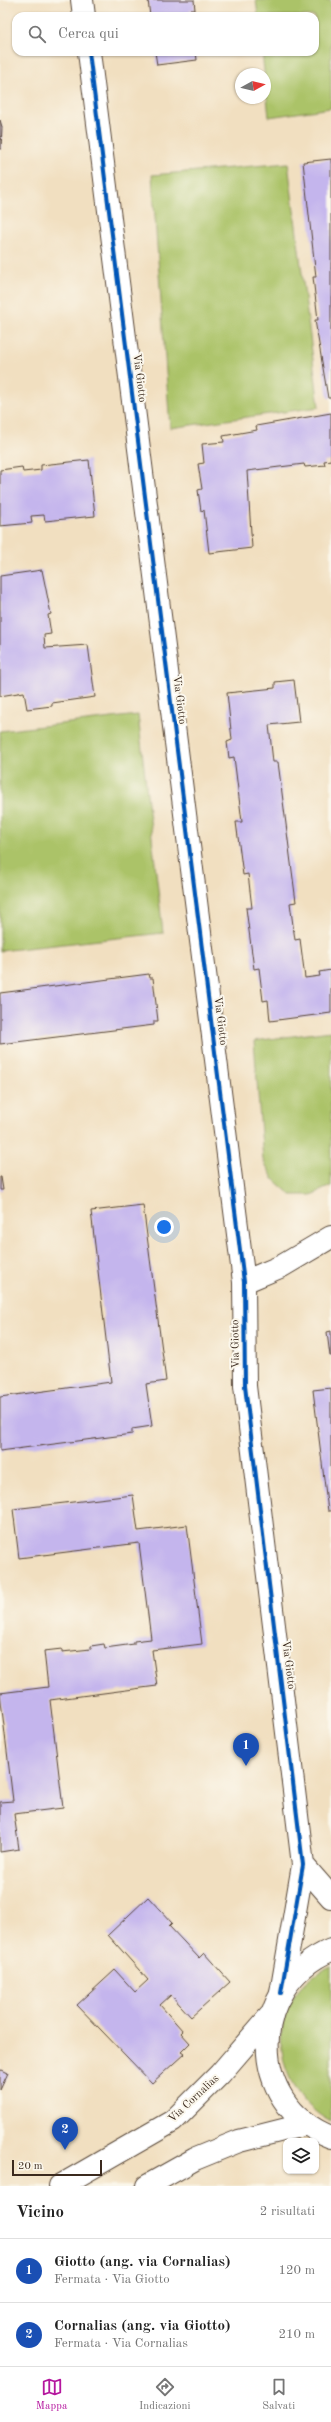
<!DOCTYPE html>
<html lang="it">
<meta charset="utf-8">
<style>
:root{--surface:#fff;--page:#f6f6f6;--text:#222;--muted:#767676;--line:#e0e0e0;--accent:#b5179e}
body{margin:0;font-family:"Old Standard TT",serif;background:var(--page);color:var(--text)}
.controls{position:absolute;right:12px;bottom:12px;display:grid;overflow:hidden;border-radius:8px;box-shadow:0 1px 3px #0004}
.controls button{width:36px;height:36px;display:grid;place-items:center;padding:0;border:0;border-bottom:1px solid var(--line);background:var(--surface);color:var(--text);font:20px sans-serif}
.compass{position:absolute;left:235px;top:68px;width:36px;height:36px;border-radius:50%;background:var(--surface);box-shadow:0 1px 3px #0004;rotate:82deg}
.scale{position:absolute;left:12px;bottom:10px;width:90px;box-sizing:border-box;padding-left:4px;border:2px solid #3b2a1e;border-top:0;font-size:11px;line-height:14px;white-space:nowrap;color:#3b2a1e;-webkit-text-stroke:3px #fbf7ec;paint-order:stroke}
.you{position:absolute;left:164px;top:1227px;width:14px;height:14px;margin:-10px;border:3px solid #fff;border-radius:50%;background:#1a73e8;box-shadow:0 0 0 6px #1a73e833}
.badge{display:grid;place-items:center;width:26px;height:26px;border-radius:50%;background:var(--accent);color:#fff;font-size:13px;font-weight:700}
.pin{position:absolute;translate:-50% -33px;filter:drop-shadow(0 1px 2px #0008)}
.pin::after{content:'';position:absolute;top:21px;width:14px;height:12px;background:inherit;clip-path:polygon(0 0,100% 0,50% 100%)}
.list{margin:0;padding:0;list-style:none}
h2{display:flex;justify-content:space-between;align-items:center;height:52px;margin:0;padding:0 16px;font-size:17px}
h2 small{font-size:13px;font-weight:400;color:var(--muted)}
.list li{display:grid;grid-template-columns:26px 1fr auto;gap:12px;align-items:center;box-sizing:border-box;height:64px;padding:0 16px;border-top:1px solid var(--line)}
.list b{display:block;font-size:15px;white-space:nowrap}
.list p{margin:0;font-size:13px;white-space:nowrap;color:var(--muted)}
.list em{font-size:13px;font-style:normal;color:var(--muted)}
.icon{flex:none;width:22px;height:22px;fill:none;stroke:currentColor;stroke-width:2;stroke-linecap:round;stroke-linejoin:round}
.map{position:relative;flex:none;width:331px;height:2186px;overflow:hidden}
.search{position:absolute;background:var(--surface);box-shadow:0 1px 3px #0004;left:12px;right:12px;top:12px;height:44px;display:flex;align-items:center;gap:10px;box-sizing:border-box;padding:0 14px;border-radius:12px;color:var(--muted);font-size:15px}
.sheet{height:180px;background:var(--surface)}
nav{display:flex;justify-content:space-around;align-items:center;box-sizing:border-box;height:56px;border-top:1px solid var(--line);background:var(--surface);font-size:11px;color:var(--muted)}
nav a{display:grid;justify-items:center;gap:2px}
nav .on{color:var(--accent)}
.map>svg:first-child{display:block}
</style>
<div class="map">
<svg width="331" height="2186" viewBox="0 0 331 2186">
<rect width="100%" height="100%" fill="#fbf7ec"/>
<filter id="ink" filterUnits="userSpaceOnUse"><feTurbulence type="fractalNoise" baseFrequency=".025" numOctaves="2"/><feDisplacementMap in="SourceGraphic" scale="8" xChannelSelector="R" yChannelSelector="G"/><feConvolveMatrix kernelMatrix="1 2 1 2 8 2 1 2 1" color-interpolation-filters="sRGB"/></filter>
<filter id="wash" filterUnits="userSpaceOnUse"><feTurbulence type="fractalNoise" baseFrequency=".012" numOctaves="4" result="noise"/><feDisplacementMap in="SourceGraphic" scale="16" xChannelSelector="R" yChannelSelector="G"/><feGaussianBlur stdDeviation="0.9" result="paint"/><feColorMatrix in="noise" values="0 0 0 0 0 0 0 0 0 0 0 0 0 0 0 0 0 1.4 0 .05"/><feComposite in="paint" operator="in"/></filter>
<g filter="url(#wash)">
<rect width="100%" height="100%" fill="#f1dfc0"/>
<path fill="#abc368" stroke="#737643" d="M256,0H331V108L269,117L262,52H315V16H258Z
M288,163L319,407L170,428L152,175Z
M138,715L163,933L0,951V731Z
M331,1031V1186L311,1195H291L274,1180L263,1160L254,1041Z
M331,1966V2122C269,2089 261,1996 331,1966Z"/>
<g id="blocks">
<path fill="#c4b5ed" d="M148,0H194L195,10H190L191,16H150Z
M155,52H196L197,60L157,65Z
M0,120L2,127L1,149H0Z
M331,159V398H328L315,320H318L313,277H316L303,162Z
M331,413V460L324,461L325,465L305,467L304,464L247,471L252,548L209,553L204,510L201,511L198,490L202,489L198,464L204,463L202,444L224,442L223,436L257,430L256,426Z
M89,460L95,516L45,521L44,515L31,516L32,523L0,526V470L22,467L23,472L41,470V465Z
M42,570L51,614L48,615L51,634L44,635L45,648L88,645L95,697L52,703V706L27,709L24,692L0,696V576Z
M294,680L299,722L269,725L273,762H278L296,902L290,903L295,940L300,939L305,978L320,976L319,972L331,970V1013L270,1021L268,1000L263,1001L259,968L254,969L246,908H252L248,874L243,875L236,822H242L234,757L229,758L227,742L232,740L227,693L275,688V682Z
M149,974L150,978H153L158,1021H154V1025L0,1044V993Z
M0,1177H1L3,1190H0Z
M143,1205L166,1381L146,1384L152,1426L132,1429V1434L0,1451V1397L111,1382L91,1211Z
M331,1331V1356H330L327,1332Z
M331,1388V1511H328L313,1390Z
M133,1495L138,1531L187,1525L202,1644L152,1650L157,1686L50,1700L63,1808L14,1814L19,1849L0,1852V1802L13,1801L0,1693L48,1687L44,1651L62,1649V1652L91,1649V1646L104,1644L105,1648L134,1644V1641L151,1639L139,1543L19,1558L13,1509Z
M148,1897L172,1923L169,1926L199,1958L204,1953L230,1982L191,2017L171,1995L160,2005L183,2031L181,2033L190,2043L181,2052L184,2054L152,2083L77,2005L115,1970L135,1992L148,1980L108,1935Z
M0,2069L8,2073L0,2090Z"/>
</g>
</g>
<g filter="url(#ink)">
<use href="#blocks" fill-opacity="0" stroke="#564536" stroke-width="1"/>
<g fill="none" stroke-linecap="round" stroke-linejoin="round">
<g stroke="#564536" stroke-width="24">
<path id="minor" d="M82,0L84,16
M89,52L244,1282L245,1386L303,1865L281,1993
M244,1282L282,1266L331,1237
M303,1865L331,1897"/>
</g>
<g stroke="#564536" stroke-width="24">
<path id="tertiary" d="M331,1950C248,1985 245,2104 331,2137
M60,2186L173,2121L220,2074L270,2016
M147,2186L195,2159L239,2141L307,2124"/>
</g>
<use href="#minor" stroke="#fff" stroke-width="22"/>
<use href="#tertiary" stroke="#fff" stroke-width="22"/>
<g stroke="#fbf7ec" stroke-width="6">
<path id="cycleway" d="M89,52L244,1282L245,1386L303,1865L281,1993"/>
</g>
<use href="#cycleway" stroke="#0057b8" stroke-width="4"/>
</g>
</g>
<g text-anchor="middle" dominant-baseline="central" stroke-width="4" stroke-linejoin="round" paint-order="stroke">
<g font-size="11" fill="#3b2a1e" stroke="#fbf7ec">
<text transform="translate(139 378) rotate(83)">Via Giotto</text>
<text transform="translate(179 700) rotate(83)">Via Giotto</text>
<text transform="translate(220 1021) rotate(83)">Via Giotto</text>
<text transform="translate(236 1344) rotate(-91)">Via Giotto</text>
<text transform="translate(288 1665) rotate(83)">Via Giotto</text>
<text transform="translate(194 2099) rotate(-43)">Via Cornalias</text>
</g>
</g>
</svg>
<div class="controls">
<button><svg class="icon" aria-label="layers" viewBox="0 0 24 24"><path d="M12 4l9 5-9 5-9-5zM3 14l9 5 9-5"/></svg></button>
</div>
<svg class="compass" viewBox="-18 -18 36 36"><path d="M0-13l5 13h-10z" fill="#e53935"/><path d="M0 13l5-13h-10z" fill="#767676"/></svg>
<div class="scale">20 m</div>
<div class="you"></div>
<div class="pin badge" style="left:246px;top:1766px;background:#1a4fb4">1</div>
<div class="pin badge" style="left:65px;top:2150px;background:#1a4fb4">2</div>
<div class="search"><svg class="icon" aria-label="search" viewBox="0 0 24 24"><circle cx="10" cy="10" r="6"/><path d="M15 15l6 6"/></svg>Cerca qui</div>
</div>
<section class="sheet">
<h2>Vicino<small>2 risultati</small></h2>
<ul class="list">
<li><span class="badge" style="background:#1a4fb4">1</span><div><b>Giotto (ang. via Cornalias)</b><p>Fermata · Via Giotto</p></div><em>120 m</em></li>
<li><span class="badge" style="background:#1a4fb4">2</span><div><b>Cornalias (ang. via Giotto)</b><p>Fermata · Via Cornalias</p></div><em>210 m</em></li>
</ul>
</section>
<nav>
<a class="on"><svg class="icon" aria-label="map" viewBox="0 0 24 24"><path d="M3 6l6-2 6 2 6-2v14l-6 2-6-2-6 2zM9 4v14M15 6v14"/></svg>Mappa</a>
<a><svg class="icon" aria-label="directions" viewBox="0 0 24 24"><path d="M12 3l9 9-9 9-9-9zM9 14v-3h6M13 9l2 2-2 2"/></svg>Indicazioni</a>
<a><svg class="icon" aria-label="saved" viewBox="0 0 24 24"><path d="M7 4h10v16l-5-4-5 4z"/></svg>Salvati</a>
</nav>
